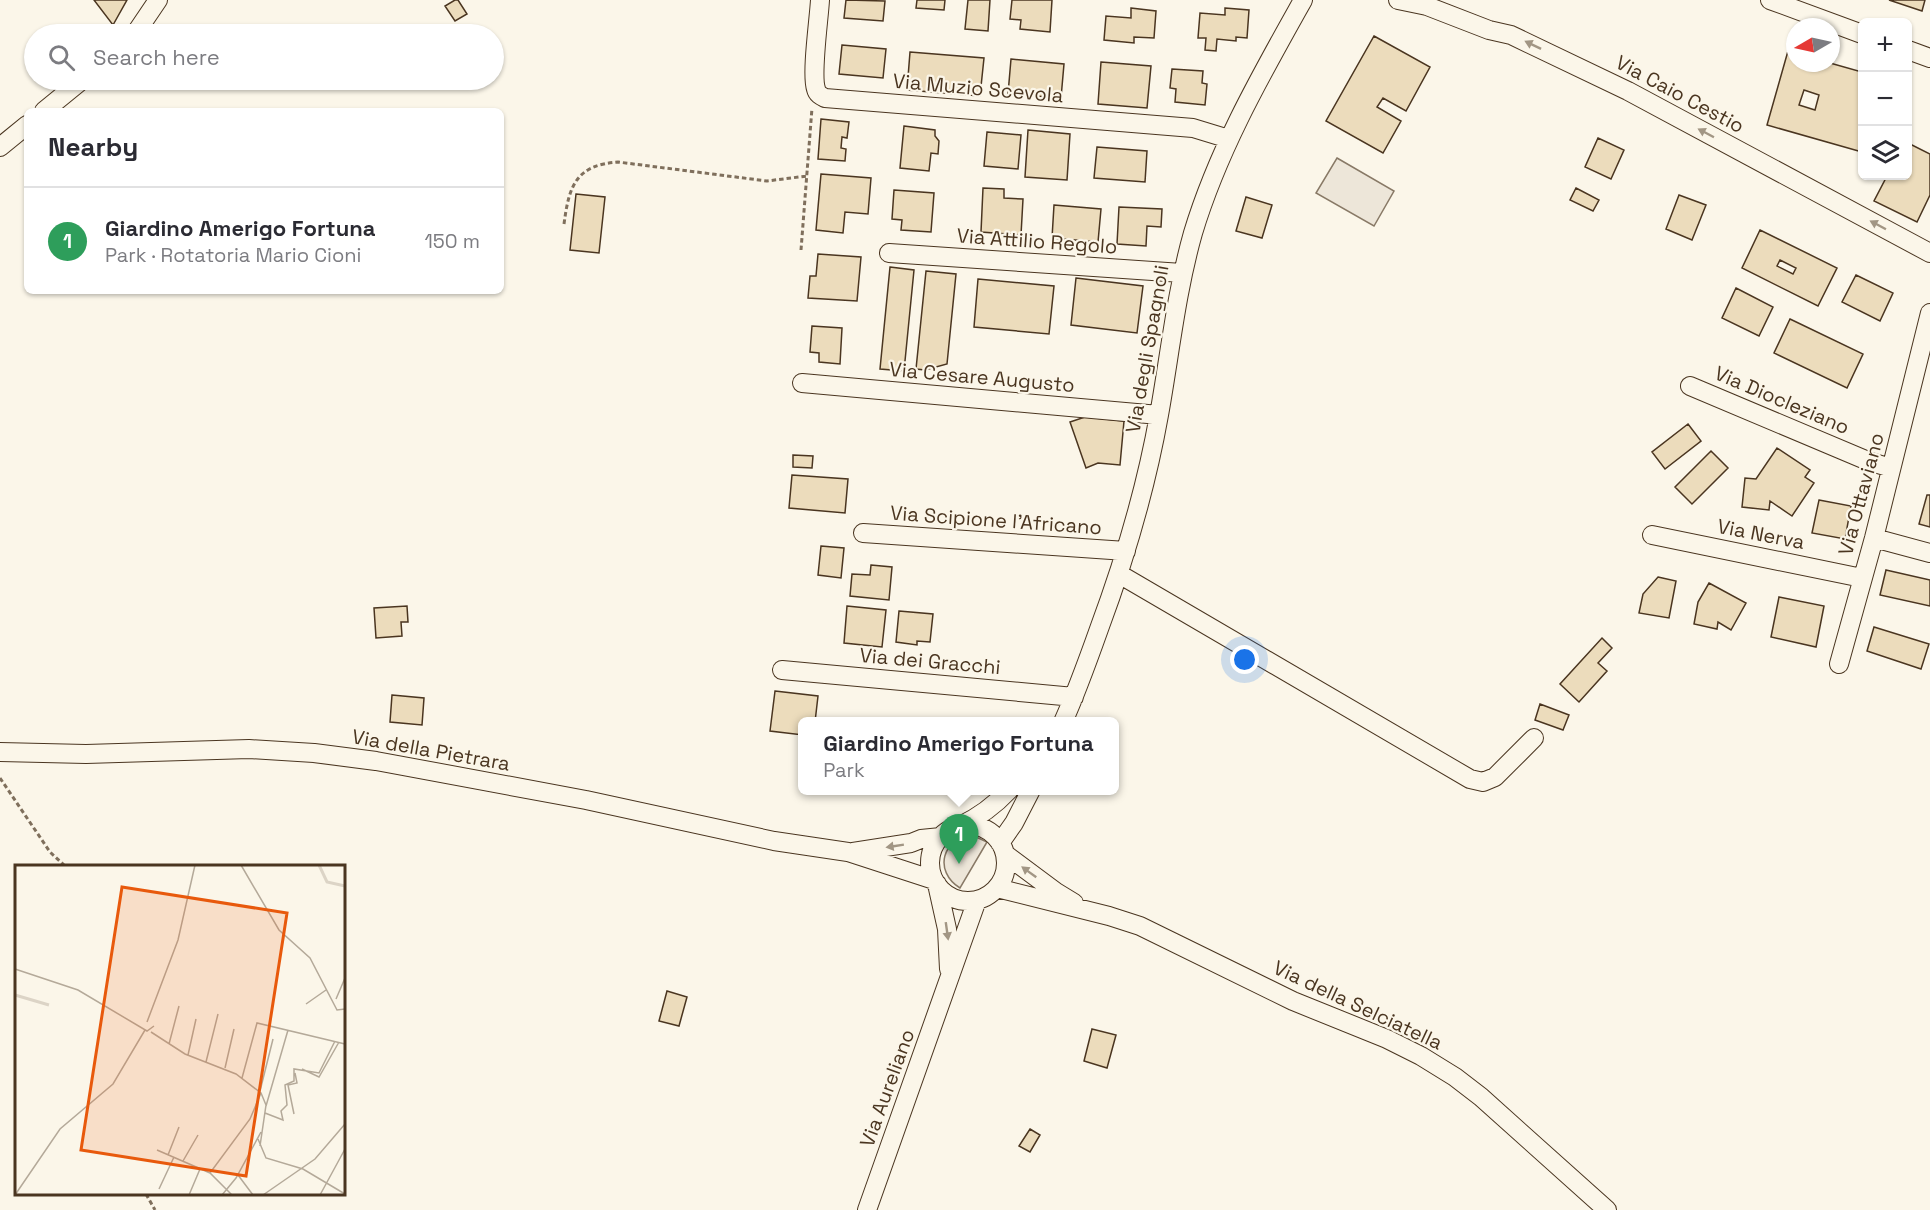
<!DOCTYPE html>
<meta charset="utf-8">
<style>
:root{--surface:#fff;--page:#f2f2f3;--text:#2b2b33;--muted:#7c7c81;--line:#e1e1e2;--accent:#7c3aed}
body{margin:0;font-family:"Space Grotesk",sans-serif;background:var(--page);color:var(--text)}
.controls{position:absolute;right:18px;top:18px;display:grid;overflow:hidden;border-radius:9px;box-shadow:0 2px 4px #0004}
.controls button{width:54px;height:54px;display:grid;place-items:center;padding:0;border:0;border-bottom:2px solid var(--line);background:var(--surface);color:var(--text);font:30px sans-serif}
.compass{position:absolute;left:1786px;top:18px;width:54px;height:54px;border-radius:50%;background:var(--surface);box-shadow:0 2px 4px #0004;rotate:261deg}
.you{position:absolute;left:1245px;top:660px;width:21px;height:21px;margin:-15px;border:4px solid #fff;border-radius:50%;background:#1a73e8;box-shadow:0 0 0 9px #1a73e833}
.badge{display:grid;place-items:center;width:39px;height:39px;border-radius:50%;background:var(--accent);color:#fff;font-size:20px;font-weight:700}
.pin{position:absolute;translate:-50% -50px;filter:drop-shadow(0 2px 3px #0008)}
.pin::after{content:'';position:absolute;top:32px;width:21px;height:18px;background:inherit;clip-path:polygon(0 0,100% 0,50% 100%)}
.popup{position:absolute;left:798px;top:717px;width:321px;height:78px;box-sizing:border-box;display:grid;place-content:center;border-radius:9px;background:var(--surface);filter:drop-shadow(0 2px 4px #0005);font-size:20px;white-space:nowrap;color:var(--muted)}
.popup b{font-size:22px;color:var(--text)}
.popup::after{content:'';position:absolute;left:50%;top:100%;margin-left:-12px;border:12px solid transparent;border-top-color:var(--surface)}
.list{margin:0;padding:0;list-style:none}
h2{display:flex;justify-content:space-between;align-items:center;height:78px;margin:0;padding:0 24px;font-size:26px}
h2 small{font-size:20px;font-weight:400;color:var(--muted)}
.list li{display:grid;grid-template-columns:39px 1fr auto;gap:18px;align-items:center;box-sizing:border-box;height:108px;padding:0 24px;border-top:2px solid var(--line)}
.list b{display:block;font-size:22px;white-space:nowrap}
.list p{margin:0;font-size:20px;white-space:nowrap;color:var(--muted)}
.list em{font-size:20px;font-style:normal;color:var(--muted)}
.icon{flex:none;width:33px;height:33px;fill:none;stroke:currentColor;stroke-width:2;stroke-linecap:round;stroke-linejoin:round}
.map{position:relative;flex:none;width:1930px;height:1210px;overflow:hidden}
.search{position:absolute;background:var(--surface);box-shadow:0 2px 4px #0004;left:24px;top:24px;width:480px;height:66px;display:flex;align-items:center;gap:15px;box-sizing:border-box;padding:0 21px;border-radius:33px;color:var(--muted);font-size:22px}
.panel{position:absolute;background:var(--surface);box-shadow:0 2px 4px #0004;left:24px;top:108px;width:480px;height:186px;border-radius:9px}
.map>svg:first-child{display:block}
</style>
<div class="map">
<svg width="1930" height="1210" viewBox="0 0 1930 1210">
<rect width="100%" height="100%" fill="#fbf6e9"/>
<path fill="#ede6d9" stroke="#887966" stroke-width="1.5" d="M1337,158L1394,191L1374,226L1316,193Z
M974,836L987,842L960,888C933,871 942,837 974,836Z"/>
<path fill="#ecdcbc" stroke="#4a3520" stroke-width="1.5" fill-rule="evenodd" d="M94,0H127L113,25Z
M455,0H458L467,14L455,21L445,6Z
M846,0L885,1L883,21L844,18Z
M917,0H945L944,10L916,8Z
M968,0H990L988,31L965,29Z
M1012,0H1052L1050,32L1020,29L1021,20L1010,19Z
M1889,0H1925L1922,11Z
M1131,8L1156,11L1154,38L1134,37V43L1104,40L1106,16L1131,18Z
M1225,8L1249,10L1247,38L1236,37V41L1217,39L1216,51L1205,50L1206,38H1198L1200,13L1225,15Z
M1374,36L1430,67L1406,111L1383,98L1377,107L1401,121L1383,153L1326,121Z
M842,45L886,49L883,78L839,74Z
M1788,51L1795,53V63H1830L1862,72V152L1767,125ZM1804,90L1819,95L1815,110L1799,105Z
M910,52L984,58L980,96L907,90Z
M1011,59L1064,64L1061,98L1008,94Z
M1101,62L1151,66L1147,108L1098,104Z
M1172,69L1203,71L1202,83L1207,84L1205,105L1175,102L1176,89L1170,88Z
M821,119L849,122L847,138L842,137L841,148L846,149L845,161L818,159Z
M904,126L935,130V136L939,141L938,154L931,153L929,171L900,168Z
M1028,130L1070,134L1067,180L1025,177Z
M987,132L1021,135L1018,169L984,166Z
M1598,138L1624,150L1611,179L1585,167Z
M1908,143L1930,154V195L1917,222L1874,201L1887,176H1908Z
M1097,147L1147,151L1145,182L1094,178Z
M821,174L871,178L868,214L845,212L843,233L816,230Z
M983,188L1004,189V198L1023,199L1021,235L981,232Z
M1576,188L1599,200L1593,211L1570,200Z
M894,190L934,193L931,232L901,230L902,220L892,219Z
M576,194L605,197L599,253L570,250Z
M1679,195L1706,205L1692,240L1666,229Z
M1246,197L1272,205L1262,238L1236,231Z
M1054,205L1101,209L1098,242L1052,238Z
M1119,207L1162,209L1161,227L1147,226L1146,246L1117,244Z
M1760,230L1837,268L1818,306L1742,268ZM1780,260L1796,268L1793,274L1777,266Z
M818,254L861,257L857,301L808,298L810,276H816Z
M890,267L914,270L904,371L880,369Z
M926,271L956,274L947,364L925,370L916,369Z
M1856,275L1893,293L1880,321L1842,302Z
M1076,278L1143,286L1137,333L1071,325Z
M978,279L1054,286L1049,334L974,327Z
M1736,288L1773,307L1759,336L1722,318Z
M1790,319L1863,354L1847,388L1774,353Z
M812,326L842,328L840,364L819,362V353L810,352Z
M1085,417L1124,421L1120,465L1098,463L1086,468L1070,422Z
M1688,424L1701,441L1665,469L1652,452Z
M1777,448L1810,470L1805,477L1814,483L1792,516L1770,501L1769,510L1742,507L1745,478L1756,479Z
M1711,451L1728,468L1692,504L1675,487Z
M793,455L813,456L812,468L793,467Z
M792,475L848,479L845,513L789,508Z
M1927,495H1930V527L1919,524Z
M1819,500L1851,506L1845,539L1812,533Z
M821,546L844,548L841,578L818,575Z
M871,565L892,567L889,600L850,596L852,574L870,575Z
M1886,570L1930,580V606L1880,595Z
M1658,577L1676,581L1669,618L1639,613L1643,594Z
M1709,583L1746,603L1731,630L1718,622L1717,629L1694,624L1698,602Z
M1779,597L1824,606L1816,647L1771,637Z
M407,606L408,622H401L402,636L376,638L374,608Z
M847,606L886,610L882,647L844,643Z
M899,611L933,614L930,642L917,641V645L896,642Z
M1874,627L1929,644L1921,669L1867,651Z
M1602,638L1612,648L1598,663L1607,671L1579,702L1560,684Z
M775,691L818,696L815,722H803V735L770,731Z
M392,695L424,698L422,725L390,722Z
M1540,704L1569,715L1563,730L1535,720Z
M667,991L687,997L679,1026L659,1021Z
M1092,1029L1116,1035L1107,1068L1084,1061Z
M1030,1129L1040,1135L1030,1152L1019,1146Z"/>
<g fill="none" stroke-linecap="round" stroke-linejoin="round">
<g stroke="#4a3520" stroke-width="20">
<path id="minor" d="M820,0C819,19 811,74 816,89C817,94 821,96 825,98L1193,128L1229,139
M1398,0L1427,6L1489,30L1511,35L1628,91L1930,253
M1770,0L1862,34
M135,34L158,0
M1908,50L1930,58
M44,111L82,80
M0,147L27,125
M889,253L1182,273
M802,383L1159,415
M1690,386L1868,461L1891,468
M863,533L1126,551
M1652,535L1862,578
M1874,538L1930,553
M1119,574L1470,779L1483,782L1495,777L1534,738
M1839,664L1874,538L1930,313
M782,670L1074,697
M1063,722C1077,691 1088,660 1099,629C1125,559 1146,488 1159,415C1170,354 1176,293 1193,233C1218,150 1261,75 1303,0
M0,752L86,754L249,749L314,753L376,761L586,800L774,841L848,852L934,880
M930 863a38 38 0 1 1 76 0a38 38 0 1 1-76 0Z
M960,826C979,817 994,806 1009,790
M1000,843L1014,823L1031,790
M853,852L911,843L921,839L941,837
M1005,854L1056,892L1074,903
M937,884L947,929L949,969
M997,888L1109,916L1140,926L1293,1001L1387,1039L1421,1056L1455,1077L1481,1097L1607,1210
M867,1210L977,900"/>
</g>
<path stroke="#7f6f5c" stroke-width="3" stroke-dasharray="4.5 3" stroke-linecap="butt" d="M564,224C569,187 575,165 618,162L767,181L807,176
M801,250L812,108
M0,778L50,852L65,866
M146,1194L155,1210"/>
<use href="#minor" stroke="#fbf6e9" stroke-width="18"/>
</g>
<defs><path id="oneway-solid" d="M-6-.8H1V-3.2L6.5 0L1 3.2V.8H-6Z" transform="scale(1.5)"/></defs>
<g fill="#a29684">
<use href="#oneway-solid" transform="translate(1533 45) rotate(-154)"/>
<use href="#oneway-solid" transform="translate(1706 133) rotate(-152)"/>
<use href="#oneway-solid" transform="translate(1878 225) rotate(-152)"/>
<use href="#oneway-solid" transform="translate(895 846) rotate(171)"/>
<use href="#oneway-solid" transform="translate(1029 872) rotate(-144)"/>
<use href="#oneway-solid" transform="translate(947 931) rotate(82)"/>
</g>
<g text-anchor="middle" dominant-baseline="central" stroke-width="4.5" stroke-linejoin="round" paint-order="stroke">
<g font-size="20" fill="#4a3520" stroke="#fbf6e9">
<text transform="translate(978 88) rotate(5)">Via Muzio Scevola</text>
<text transform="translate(1680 94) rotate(28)">Via Caio Cestio</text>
<text transform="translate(1037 241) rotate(4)">Via Attilio Regolo</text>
<text transform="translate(1147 349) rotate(-80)">Via degli Spagnoli</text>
<text transform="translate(982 377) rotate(5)">Via Cesare Augusto</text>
<text transform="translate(1782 400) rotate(23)">Via Diocleziano</text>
<text transform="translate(1861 494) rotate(-75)">Via Ottaviano</text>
<text transform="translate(996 520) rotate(4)">Via Scipione l'Africano</text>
<text transform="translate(1761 534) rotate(11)">Via Nerva</text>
<text transform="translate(930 661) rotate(5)">Via dei Gracchi</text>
<text transform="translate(431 750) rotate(10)">Via della Pietrara</text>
<text transform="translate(1358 1005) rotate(25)">Via della Selciatella</text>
<text transform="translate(887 1088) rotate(-70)">Via Aureliano</text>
</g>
</g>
<g transform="translate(15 865)">
<rect width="330" height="330" fill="#fbf6e9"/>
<path fill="none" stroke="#dcd4c6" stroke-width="3" d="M304,0L312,17L330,21M0,130L34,140"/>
<path fill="none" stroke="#b4a999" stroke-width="1.5" d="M226,0L264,65L295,93L322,145L330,144M0,104L63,125L132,166L139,161M321,134L330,113M291,139L311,125M132,157L163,75L180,0M136,167L170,189L221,209L246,228L251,240L245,281M154,179L164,141M173,190L181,154M191,197L203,149M210,203L219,164M287,204L304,212L324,177M227,213L242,158L330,179M245,226L258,174M251,241L273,165M250,248L268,255L266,246L272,240L270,220L279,216V204L304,208L320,176M279,249L273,220L282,218L280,208M243,274L251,293L288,304L330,329M142,285L195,308L217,330M153,290L164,262M168,296L183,270M195,308L235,254L246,228M223,310L238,330M144,324L159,292M0,330L45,264L98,219L130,165M174,330L185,304M207,330L221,313L246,267M248,330L300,294L330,259M305,330L330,284"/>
<path fill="#e8590c" fill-opacity="0.15" stroke="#e8590c" stroke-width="3" d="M107,22L272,48L231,311L66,285Z"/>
<rect width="330" height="330" fill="none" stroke="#4a3520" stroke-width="3"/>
</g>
</svg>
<div class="controls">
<button>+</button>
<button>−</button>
<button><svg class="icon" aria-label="layers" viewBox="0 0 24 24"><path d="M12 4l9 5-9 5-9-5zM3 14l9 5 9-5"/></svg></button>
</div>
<svg class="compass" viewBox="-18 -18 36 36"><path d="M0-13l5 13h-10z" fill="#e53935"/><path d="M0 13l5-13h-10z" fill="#7c7c81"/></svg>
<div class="you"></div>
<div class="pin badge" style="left:959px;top:864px;background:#2e9e5b">1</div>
<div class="popup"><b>Giardino Amerigo Fortuna</b>Park</div>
<div class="search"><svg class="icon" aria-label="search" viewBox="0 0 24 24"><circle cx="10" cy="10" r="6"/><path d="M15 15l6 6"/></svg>Search here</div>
<section class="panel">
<h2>Nearby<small></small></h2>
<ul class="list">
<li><span class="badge" style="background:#2e9e5b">1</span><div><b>Giardino Amerigo Fortuna</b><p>Park · Rotatoria Mario Cioni</p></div><em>150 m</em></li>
</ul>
</section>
</div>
